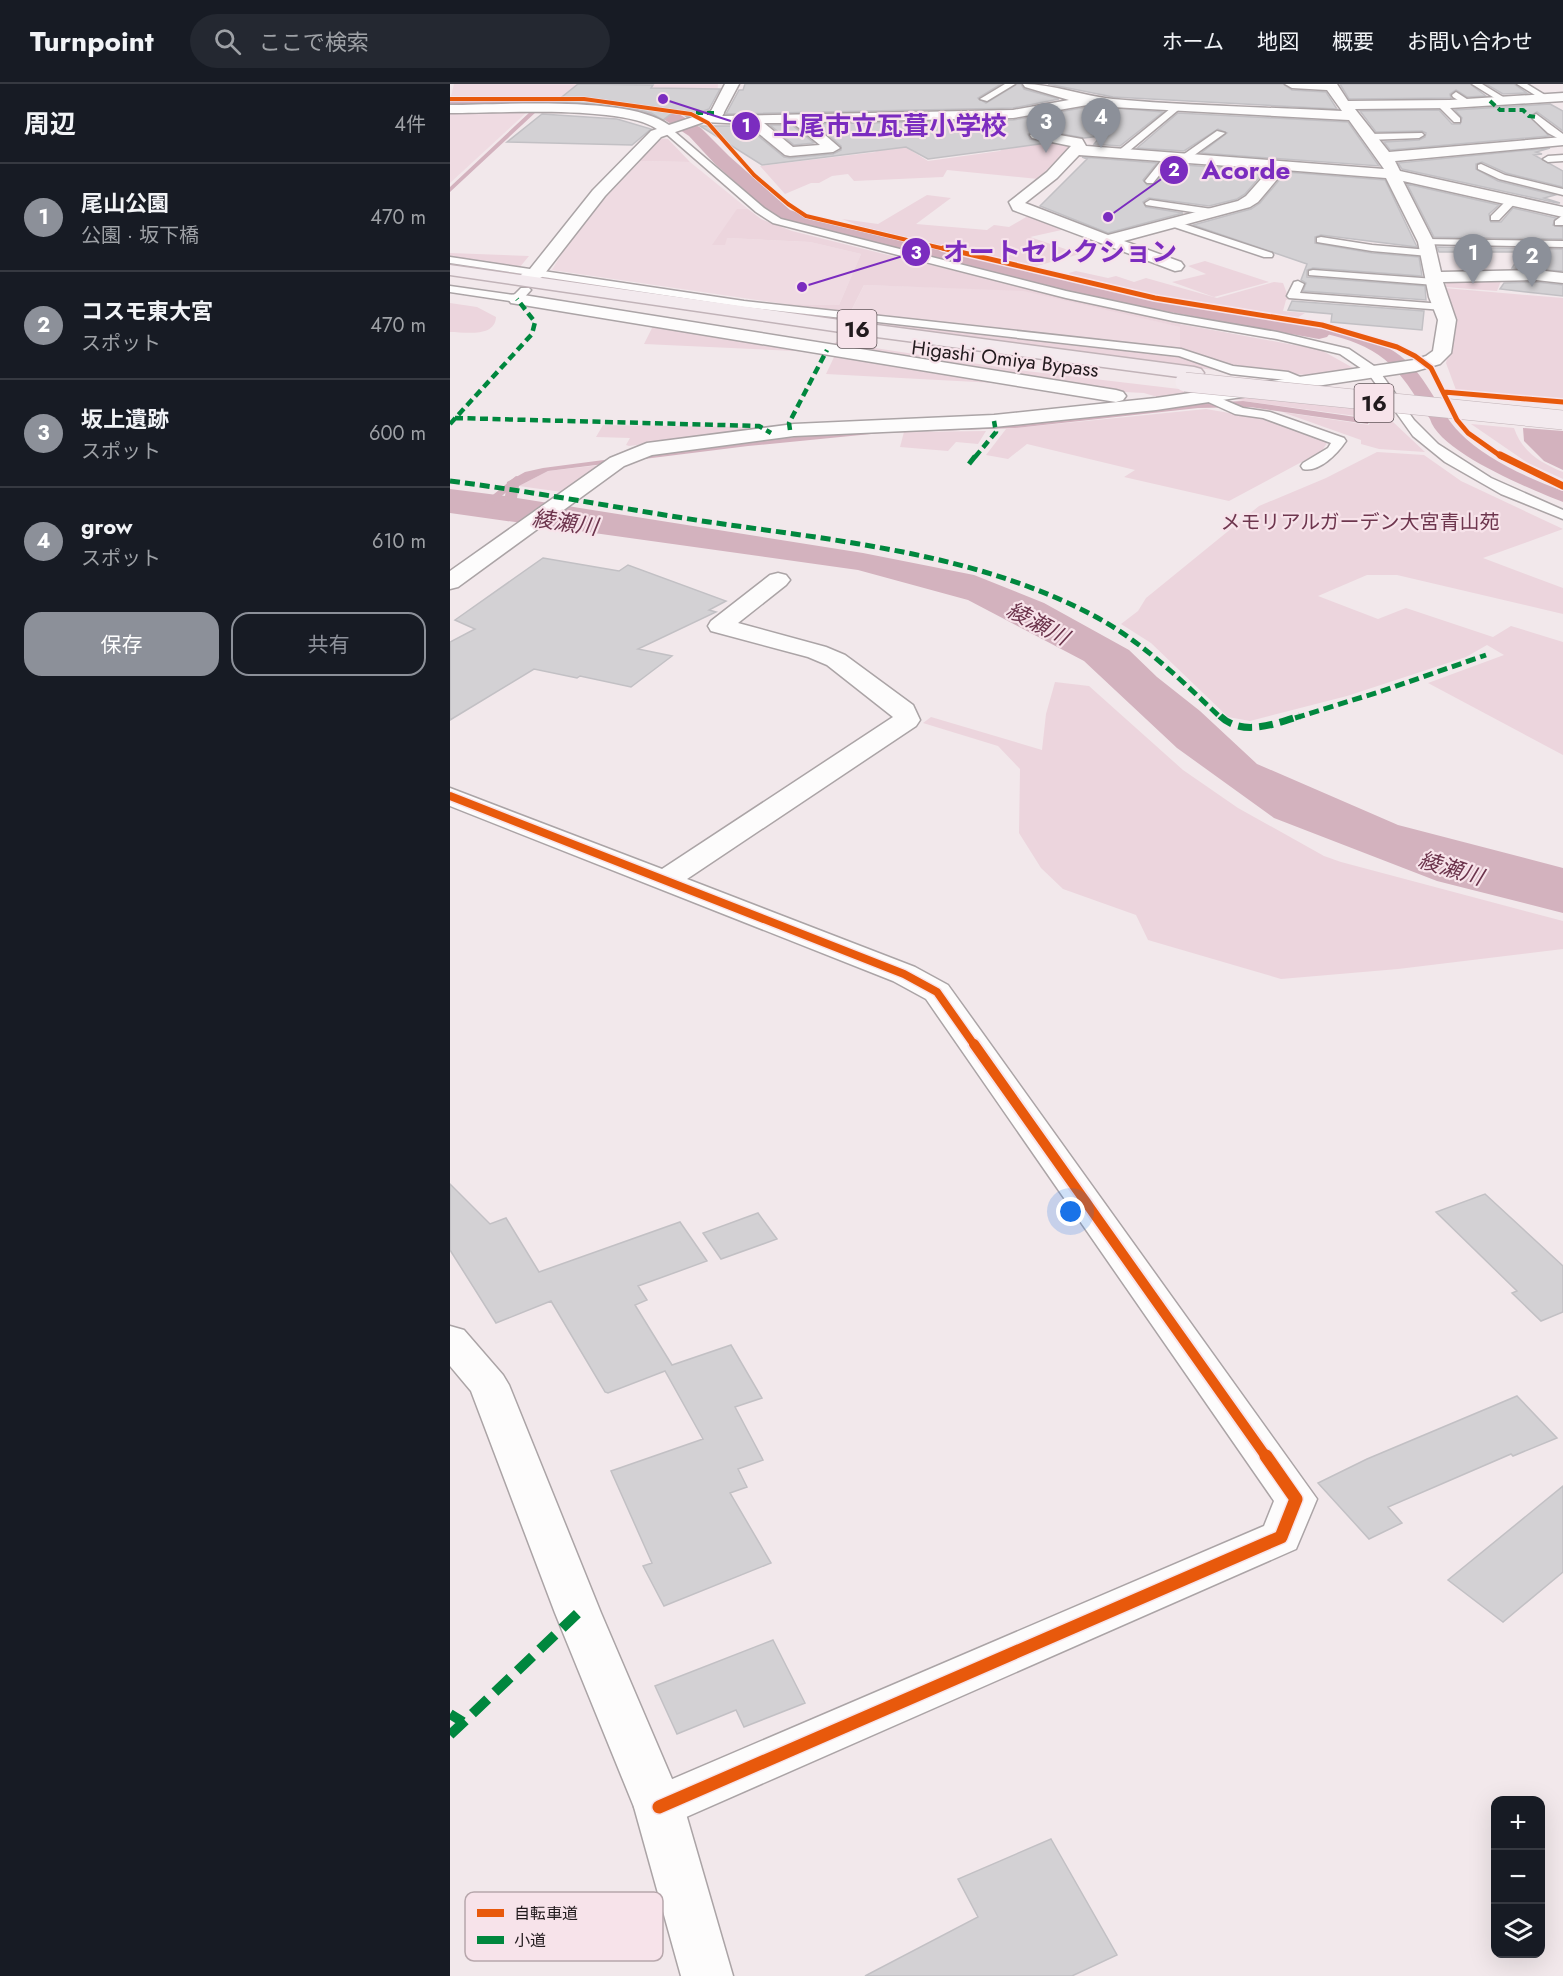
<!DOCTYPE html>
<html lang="ja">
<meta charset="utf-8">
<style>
:root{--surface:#171b24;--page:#242831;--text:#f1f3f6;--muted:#9ea1a6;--line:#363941;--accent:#8c9099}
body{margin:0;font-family:Jost,"Noto Sans JP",sans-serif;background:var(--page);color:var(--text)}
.controls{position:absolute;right:18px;bottom:18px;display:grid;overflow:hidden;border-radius:12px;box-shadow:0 6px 24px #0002}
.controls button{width:54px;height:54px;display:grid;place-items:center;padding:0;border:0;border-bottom:2px solid var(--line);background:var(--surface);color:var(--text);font:30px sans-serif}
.you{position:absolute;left:621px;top:1128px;width:21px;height:21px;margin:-15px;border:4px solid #fff;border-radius:50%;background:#1a73e8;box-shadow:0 0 0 9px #1a73e833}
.badge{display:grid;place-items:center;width:39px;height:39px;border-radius:50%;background:var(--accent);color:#fff;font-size:20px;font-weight:700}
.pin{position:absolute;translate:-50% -50px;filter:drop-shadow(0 2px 3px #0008)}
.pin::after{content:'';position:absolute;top:32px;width:21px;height:18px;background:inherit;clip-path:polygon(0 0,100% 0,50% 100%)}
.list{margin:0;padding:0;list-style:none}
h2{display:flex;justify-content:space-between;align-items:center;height:78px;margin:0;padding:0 24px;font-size:26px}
h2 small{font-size:20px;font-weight:400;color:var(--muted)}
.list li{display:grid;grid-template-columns:39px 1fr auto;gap:18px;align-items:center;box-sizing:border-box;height:108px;padding:0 24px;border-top:2px solid var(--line)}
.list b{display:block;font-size:22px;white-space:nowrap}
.list p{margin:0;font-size:20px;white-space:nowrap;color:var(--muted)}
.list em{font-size:20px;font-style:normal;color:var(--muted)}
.actions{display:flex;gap:12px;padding:18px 24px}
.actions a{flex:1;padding:14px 0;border:2px solid var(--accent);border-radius:18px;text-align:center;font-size:21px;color:var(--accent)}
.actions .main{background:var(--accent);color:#fff}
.icon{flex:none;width:33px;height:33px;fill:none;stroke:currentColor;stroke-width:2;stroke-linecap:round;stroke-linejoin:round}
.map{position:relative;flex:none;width:1113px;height:1892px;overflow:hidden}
header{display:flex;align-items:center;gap:36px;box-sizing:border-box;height:84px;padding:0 30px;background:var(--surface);border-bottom:2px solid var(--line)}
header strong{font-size:28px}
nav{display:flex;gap:33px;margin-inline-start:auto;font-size:21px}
.search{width:420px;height:54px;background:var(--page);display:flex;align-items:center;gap:15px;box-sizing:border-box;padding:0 21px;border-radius:33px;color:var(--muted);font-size:22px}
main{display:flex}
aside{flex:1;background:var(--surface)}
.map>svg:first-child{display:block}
</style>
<header>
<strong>Turnpoint</strong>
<div class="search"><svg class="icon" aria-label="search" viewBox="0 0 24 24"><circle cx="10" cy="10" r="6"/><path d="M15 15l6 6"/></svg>ここで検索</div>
<nav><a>ホーム</a><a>地図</a><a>概要</a><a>お問い合わせ</a></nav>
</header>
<main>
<aside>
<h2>周辺<small>4件</small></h2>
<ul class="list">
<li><span class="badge">1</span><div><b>尾山公園</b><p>公園 · 坂下橋</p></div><em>470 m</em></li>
<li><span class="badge">2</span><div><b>コスモ東大宮</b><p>スポット</p></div><em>470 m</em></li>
<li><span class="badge">3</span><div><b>坂上遺跡</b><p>スポット</p></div><em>600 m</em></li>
<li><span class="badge">4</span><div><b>grow</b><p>スポット</p></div><em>610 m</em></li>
</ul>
<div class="actions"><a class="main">保存</a><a>共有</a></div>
</aside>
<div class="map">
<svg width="1113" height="1892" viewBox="0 0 1113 1892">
<rect width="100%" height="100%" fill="#f2e8eb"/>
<path fill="#efdbe2" d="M4,0H268L267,12L257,27L242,28L129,13L1,12Z
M0,28H77L0,99Z
M190,77L240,78L298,125L287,126L277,154L360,158L411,170L389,221L334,220L102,186L120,156L147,122Z
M414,201L570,206L731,243L730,264L400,229Z"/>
<path fill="#ecd5dd" d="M458,33H490L508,42L610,58L619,63L588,95L497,86L493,93L404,97L398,90L382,92L369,99H361L335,110L310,82L426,68L401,46L472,65L462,67L478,77L550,67L560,58L478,42Z
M209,54L218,55L240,78L190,77Z
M477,111L501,114L466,140L537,146L544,141L559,143L578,132L616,145L580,153L630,170L583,183L410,142L392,135L428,140Z
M287,125H298L311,135L342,147L430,169L730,240L871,266L905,285L855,291L783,284L730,264V243L573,207L414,201L400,229L334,220L389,221L411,170L360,158L277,154L275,161H262Z
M0,169L79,172L69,184L0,173Z
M755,177L819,198L764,213L722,198L756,190L738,182Z
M626,187L658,194L666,192L684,198L696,194L767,214L824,198L833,199L839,215L836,216L833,227L855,229L847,234L793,227L694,210L618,192L619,189Z
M1007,195L1051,197L1047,207L995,203L997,198Z
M994,204L1113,214V315L1006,306L996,279L1006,237Z
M0,219L27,223L46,233C45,254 15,248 0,248Z
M410,237L730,272L764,286L406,239Z
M203,242L366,268L194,260Z
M386,258L568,286L746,307L714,315L694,309L655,307L382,261Z
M385,271L545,299L376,290Z
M801,312L937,327L942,337L975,368L929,365L911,360V356L832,328L919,341L921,334L786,316Z
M756,325L809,334L878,357L872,367L779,417L674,393L685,386L577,360L558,375L536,371L556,345Z
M1021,340L1064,344C1072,368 1091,379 1113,388V395L1078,379Z
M153,341L297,343L296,347L179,362L176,361L180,354L146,353Z
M536,347L528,360L506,358L498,367L450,363L454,348Z
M927,368L974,371L1011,397L1113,445L1033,474L1113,504V530L947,491H917L868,512L928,535L956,524L1043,553L1061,542L1113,558V671L978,599L1054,571L1037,561L1016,573L897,612L800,637L778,633L701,559L671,540L688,527L696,514L809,422L876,394Z
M151,381L112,408L69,402L98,387Z
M605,598L639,602L733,686L788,724L874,772L891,778L1113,837V865L948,885L831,895L698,856L686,831L613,805L591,784L569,749L570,685L548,662L473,639L481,633L592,666L596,630Z"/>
<path fill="#d3b2be" d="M813,234C856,241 908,244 945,268C976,288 986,324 1010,349C1035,375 1080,395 1113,407V418C1082,406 989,368 980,335C968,317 957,297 941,281C908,249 853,246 810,240Z
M793,317L920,335L918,340L800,323L748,324L565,344L431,349L298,362L98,387L69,402L67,414L413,469L524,491L594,519L679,566L707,593L750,627L807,680L948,741L1113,784V829L987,797L824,734L727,664L634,577L518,516L408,486L0,429V405L55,412L57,398L75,388L93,384C325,353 559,327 793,317Z
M1073,344L1113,347V386L1094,377L1074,357Z"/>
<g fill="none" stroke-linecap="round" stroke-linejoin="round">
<path fill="#d3b2be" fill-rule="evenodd" d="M81,27L86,28L0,108V103Z
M66,392L73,394L39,423H33V419Z"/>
<path fill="#d3b2be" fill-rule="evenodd" d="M121,13L166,17L226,28L251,44L279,72L340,126L362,133L647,201L869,241L877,243L881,248L877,253L869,255L647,215L348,142L326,134L265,80L239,52L215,36L166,27L121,23L0,24V14Z"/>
</g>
<path fill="#d3d1d4" stroke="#c2c0c4" stroke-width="1.5" d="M128,0L203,1L201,4L270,5L259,25L237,33L226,26L213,36L201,29L176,23L107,17Z
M295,0H551L528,14L536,19L567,0H571L574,5L609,15L563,24L276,30L289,6H293Z
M598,0H833L842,6L876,8L887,25L663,13Z
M890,0H1020L1036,12L1017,13L1006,6L1000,10L1001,14L899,15Z
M1036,0H1064L1077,9L1053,10Z
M1100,20L1113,27V47L1087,28L1080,32L1099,52L940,66L934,58L969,56L975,53L976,49L972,47L926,48L910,27L989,26L1002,40H1010L1012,34L1005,26Z
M643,22L713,28L670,62L644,60L651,52L634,54L587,45L578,50L580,55L597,59L478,75L456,63L312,81L250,42H296L334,73L340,74L383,70L391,66V62L366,40L563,36Z
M728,29L898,38L929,82L751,69L777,49L768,45L734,67L687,64Z
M92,30L167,35L201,45L182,61L57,58Z
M320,41H342L364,59L344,61Z
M1100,64L1086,68L1092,70L1084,71L1113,87V103L1056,89L1032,78L1026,80V85L1048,97L1105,111L1094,114L1110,119H1107L952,85L948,79Z
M632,73L707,79L693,96L697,101L705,100L721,80L815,87L795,110L787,115L759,122L699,114L693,118L696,123L733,129L658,149L590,122L637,75Z
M836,88L935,96L967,163L871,151L865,153V159L922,169L969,173L972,192L863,184L857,186V193L975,202L976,216L853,207L856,199L851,196L857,180L743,141L801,125L810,119Z
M957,100L1049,121L1039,130L1041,138H1051L1063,124L1106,134L1103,141L1113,143V155L984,153Z
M987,163L1113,165V187L1062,184L1072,168H989Z
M1086,198L1113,201V212L1050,205L1054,199Z
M842,217L974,227L972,246L881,238L882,230L838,226Z
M93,474L169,487L178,481L276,517L259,526L266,528L188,565L222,572L181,603L130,592L127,594L84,585L0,636V558L25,545L5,536Z
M0,1100L40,1140L56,1134L89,1188L230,1138L257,1177L188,1202L197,1216L185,1221L222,1281L281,1261L312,1314L285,1323L313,1376L288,1385L297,1403L280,1409L321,1479L214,1522L193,1482L202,1479L161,1387L253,1355L215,1287L158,1309L155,1308L101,1217L46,1239L0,1166Z
M1035,1110L1113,1182V1228L1091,1237L1062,1209L1067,1207L986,1128Z
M308,1129L327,1155L271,1175L253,1149Z
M1067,1312L1107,1354L1063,1372L1061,1370L938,1423L952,1439L919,1455L868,1399L917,1375Z
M1113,1402V1488L1053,1538L998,1496Z
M323,1556L355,1619L294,1643L286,1626L227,1650L205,1602Z
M601,1755L667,1871L622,1892H415L528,1833L508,1795Z"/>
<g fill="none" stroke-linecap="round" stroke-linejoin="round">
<g stroke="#aba4a6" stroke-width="3">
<path id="service" d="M555,0H565L537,17L530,15Z
M1022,0H1032L1058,16L1051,18Z
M1067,0H1077L1100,14L1093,16Z
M1006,8L1023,19L1016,21L1003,13L1002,11Z
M988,18H994L1010,34V38H1004L988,22Z
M726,20L733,22L673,72H667V68Z
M1086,30L1113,50V57L1098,49L1083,35L1082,33Z
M213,43H219L314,124L331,135L616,207L723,230L827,248L899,265L927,284L964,336L988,360L1041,394L1113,426V435L1051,410L995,378L963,352L918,289L890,270L827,255L723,237L616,214L323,139L306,128L213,47Z
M767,47L775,49L736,77H730V73Z
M972,49L974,51L969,54L918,56L913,53L918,50Z
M1113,71V77L1098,78L1093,75L1098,72Z
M715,72L723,74L703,99H697L695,97Z
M1031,80L1055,91L1113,105V111L1049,95L1028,85V81Z
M1059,114L1068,116L1049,136H1041V132Z
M700,116L762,125L767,128L762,131L696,121L695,119Z
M1113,131V141H1105V137Z
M722,136L822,169L823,171L822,173H814L718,141L717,139Z
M871,153L922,161L979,166L984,169L979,172L922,167L867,158V154Z
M976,155L1113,157V163L972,160L971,158Z
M0,173L294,217L731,265L783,282L838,288L860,297L854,301L837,296L781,290L729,272L294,223L0,179Z
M863,186L985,195L991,198L985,201L859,191V187Z
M848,197L854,200L850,209L993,220L999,223L993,226L839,214L837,212L844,198Z
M0,202L64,211L71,204H79L81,206L71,217L67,218L0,208Z
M758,309L793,324L820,328L894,354L896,357C888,369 869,389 853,385L851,382L853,379L878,364L881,359L813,334L785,330L754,316L752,313Z"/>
</g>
<g stroke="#aba4a6" stroke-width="3">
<path id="minor" d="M573,0C604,0 633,12 663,15C739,22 816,23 892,27L877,6L842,4L835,0H887L898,17L1000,16L1113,9V17L1000,24L905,25L939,68L1113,53V61L945,77L950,87L1113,123V133L953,97L984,158L991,188L1086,186L1113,189V199L1086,196L993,198L1006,236L1001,269L990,280L966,287L706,326L544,343L344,352L202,371L174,382L8,503L0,505V487L160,374L197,359L344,340L544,331L706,314L964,276L976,272L983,267L988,236L979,213L968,158L936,94L835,86L808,118L800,123L674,157L731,178L734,182L731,186L725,187L563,126L559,118L597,88L621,62L582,54L580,51L587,47L632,55L636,62L934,85L899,36L662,23L643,20L563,34L360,38L390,64L383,68L340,72L335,71L297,40L254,38L211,53L155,112L92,193L78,200H66L63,196L80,185L143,106L201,47L207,45C174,21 45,29 0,29V21C53,21 179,11 219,41L267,25L272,26L274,29L272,32L563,26L619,16L575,3ZM314,39H343L370,61L343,63ZM629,71L820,85L796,112L788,117L658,151L575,119L607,94Z
M67,210L666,306L673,308L676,312L673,316L666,318L61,219L58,215L61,211Z
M328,489L336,491L340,496L336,501L288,539L376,563L395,571L463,621L470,636L466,642L237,795L465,883L498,901L867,1415L846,1465L209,1745L192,1738L184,1723L192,1708L814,1442L824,1417L476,915L443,897L0,722V704L212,785L443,633L377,581L358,573L261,547L258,542L261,537L320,491Z"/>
</g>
<g stroke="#aba4a6" stroke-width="3">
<path id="tertiary" d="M275,0H289L272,32H262L260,29Z
M0,1242L14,1246L53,1291L59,1301L151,1529L234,1723L283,1892H231L184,1723L105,1529L21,1307L0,1282Z"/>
</g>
<g stroke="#c1b3b8" stroke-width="3">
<path id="trunk" d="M0,181L404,238L744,283L751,285L754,289L751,293L744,295L404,250L0,191Z"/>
</g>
<use href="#service" fill="#fdfcfc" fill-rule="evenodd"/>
<use href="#minor" fill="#fdfcfc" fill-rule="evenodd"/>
<use href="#tertiary" fill="#fdfcfc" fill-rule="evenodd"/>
<use href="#trunk" fill="#f3eaee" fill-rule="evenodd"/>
<g stroke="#c1b3b8" stroke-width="20" stroke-linecap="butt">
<path id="trunk-bridge" d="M735,298L1113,336"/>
</g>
<use href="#trunk-bridge" stroke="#f3eaee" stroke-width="19"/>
<path stroke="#00873e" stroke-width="4" stroke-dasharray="7 4" stroke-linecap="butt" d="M1040,17L1050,26H1073L1079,32L1086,33
M246,29H267"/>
<path stroke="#00873e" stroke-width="4.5" stroke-dasharray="8 4.5" stroke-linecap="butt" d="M5,334L309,342L321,349
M0,340L82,250L85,238L67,215
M340,346L339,339L377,266
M525,373L546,348L544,337"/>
<path stroke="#00873e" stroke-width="5" stroke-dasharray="10 5" stroke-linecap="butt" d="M519,380L526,371
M0,397C87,408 173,425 259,438C390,457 530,470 648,534C695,560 733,598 771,634
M845,634L932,607L1036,571"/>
<path stroke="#00873e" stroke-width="7" stroke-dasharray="14 7" stroke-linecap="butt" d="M770,632C792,653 825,640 850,632"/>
<path stroke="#00873e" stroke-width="10" stroke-dasharray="21 10" stroke-linecap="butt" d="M0,1630L13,1638
M0,1651L128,1529"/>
<g stroke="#f7e3ea" stroke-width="5">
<path id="cycleway-far5" d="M0,15H134L241,30L258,39L304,91L338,120L356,132L499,166"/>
</g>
<g stroke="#f7e3ea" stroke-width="8">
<path id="cycleway-far4" d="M493,164L705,214L872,241L947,263L965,272L981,284L1007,336L1018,349L1052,373
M994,308L1113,318"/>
</g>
<g stroke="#f7e3ea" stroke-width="10">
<path id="cycleway-far3" d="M1050,371L1113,402"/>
</g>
<g stroke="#f7e3ea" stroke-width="11">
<path id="cycleway-far2" d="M0,712L454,890L487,908L525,962"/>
</g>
<g stroke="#f7e3ea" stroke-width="14">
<path id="cycleway-far1" d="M524,960L817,1374"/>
</g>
<g stroke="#f7e3ea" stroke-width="16">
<path id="cycleway" d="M209,1723L831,1453L846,1415L816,1372"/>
</g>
<use href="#cycleway-far5" stroke="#e8590c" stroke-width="4"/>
<use href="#cycleway-far4" stroke="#e8590c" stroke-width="5"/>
<use href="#cycleway-far3" stroke="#e8590c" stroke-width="7"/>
<use href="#cycleway-far2" stroke="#e8590c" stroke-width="8"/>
<use href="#cycleway-far1" stroke="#e8590c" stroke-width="10"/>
<use href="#cycleway" stroke="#e8590c" stroke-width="13"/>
</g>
<g text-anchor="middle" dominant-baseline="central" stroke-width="4.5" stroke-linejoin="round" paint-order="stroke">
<g font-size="20" fill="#211a1d" stroke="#f7e3ea">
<text transform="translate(555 275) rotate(7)">Higashi Omiya Bypass</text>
</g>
<g font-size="20" fill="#6e364e" stroke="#f7e3ea">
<text x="910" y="438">メモリアルガーデン大宮青山苑</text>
</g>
<g fill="#f7e3ea" stroke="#61565a" stroke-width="1.5">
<rect x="387.5" y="226" width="39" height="38" rx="4.5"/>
<rect x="904.5" y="300" width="39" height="38" rx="4.5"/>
</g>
<g font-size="22" font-weight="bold" fill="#211a1d">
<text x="407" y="245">16</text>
<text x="924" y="319">16</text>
</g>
<g font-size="22" font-style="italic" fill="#6c344c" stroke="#f7e3ea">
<text transform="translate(115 438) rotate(8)">綾瀬川</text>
<text transform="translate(588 539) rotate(28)">綾瀬川</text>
<text transform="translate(1001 784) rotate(17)">綾瀬川</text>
</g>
</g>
<rect x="15" y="1808" width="198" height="69" rx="9" fill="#f7e3ea" stroke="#b7a7ac" stroke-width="1.5"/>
<rect x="27" y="1825" width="27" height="8" fill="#e8590c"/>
<rect x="27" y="1852" width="27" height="8" fill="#00873e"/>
<g font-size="16" fill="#211a1d">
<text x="64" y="1835">自転車道</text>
<text x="64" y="1862">小道</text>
</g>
<path fill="none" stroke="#7b2cbf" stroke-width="2" d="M213 15L296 42M658 133L724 86M352 203L466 168"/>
<g fill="#7b2cbf" stroke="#f7e3ea" stroke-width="2">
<circle cx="213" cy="15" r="6"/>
<circle cx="658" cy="133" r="6"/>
<circle cx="352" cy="203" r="6"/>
<circle cx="296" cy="42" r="15"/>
<circle cx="724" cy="86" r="15"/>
<circle cx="466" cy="168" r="15"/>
</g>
<g font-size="18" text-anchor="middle" font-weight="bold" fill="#fff">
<text x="296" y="48">1</text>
<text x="724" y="92">2</text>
<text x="466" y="175">3</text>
</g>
<g font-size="26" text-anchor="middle" font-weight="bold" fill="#7b2cbf" stroke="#f7e3ea" stroke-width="4.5" stroke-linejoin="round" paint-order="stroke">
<text x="440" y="51">上尾市立瓦葺小学校</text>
<text x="796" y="95">Acorde</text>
<text x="610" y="177">オートセレクション</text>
</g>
</svg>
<div class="controls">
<button>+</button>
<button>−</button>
<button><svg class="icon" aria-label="layers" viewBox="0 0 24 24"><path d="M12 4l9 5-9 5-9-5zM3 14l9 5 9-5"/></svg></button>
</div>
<div class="you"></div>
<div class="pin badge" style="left:1023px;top:200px">1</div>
<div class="pin badge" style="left:1082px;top:203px">2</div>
<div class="pin badge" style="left:596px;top:69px">3</div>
<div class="pin badge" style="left:651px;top:64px">4</div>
</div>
</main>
